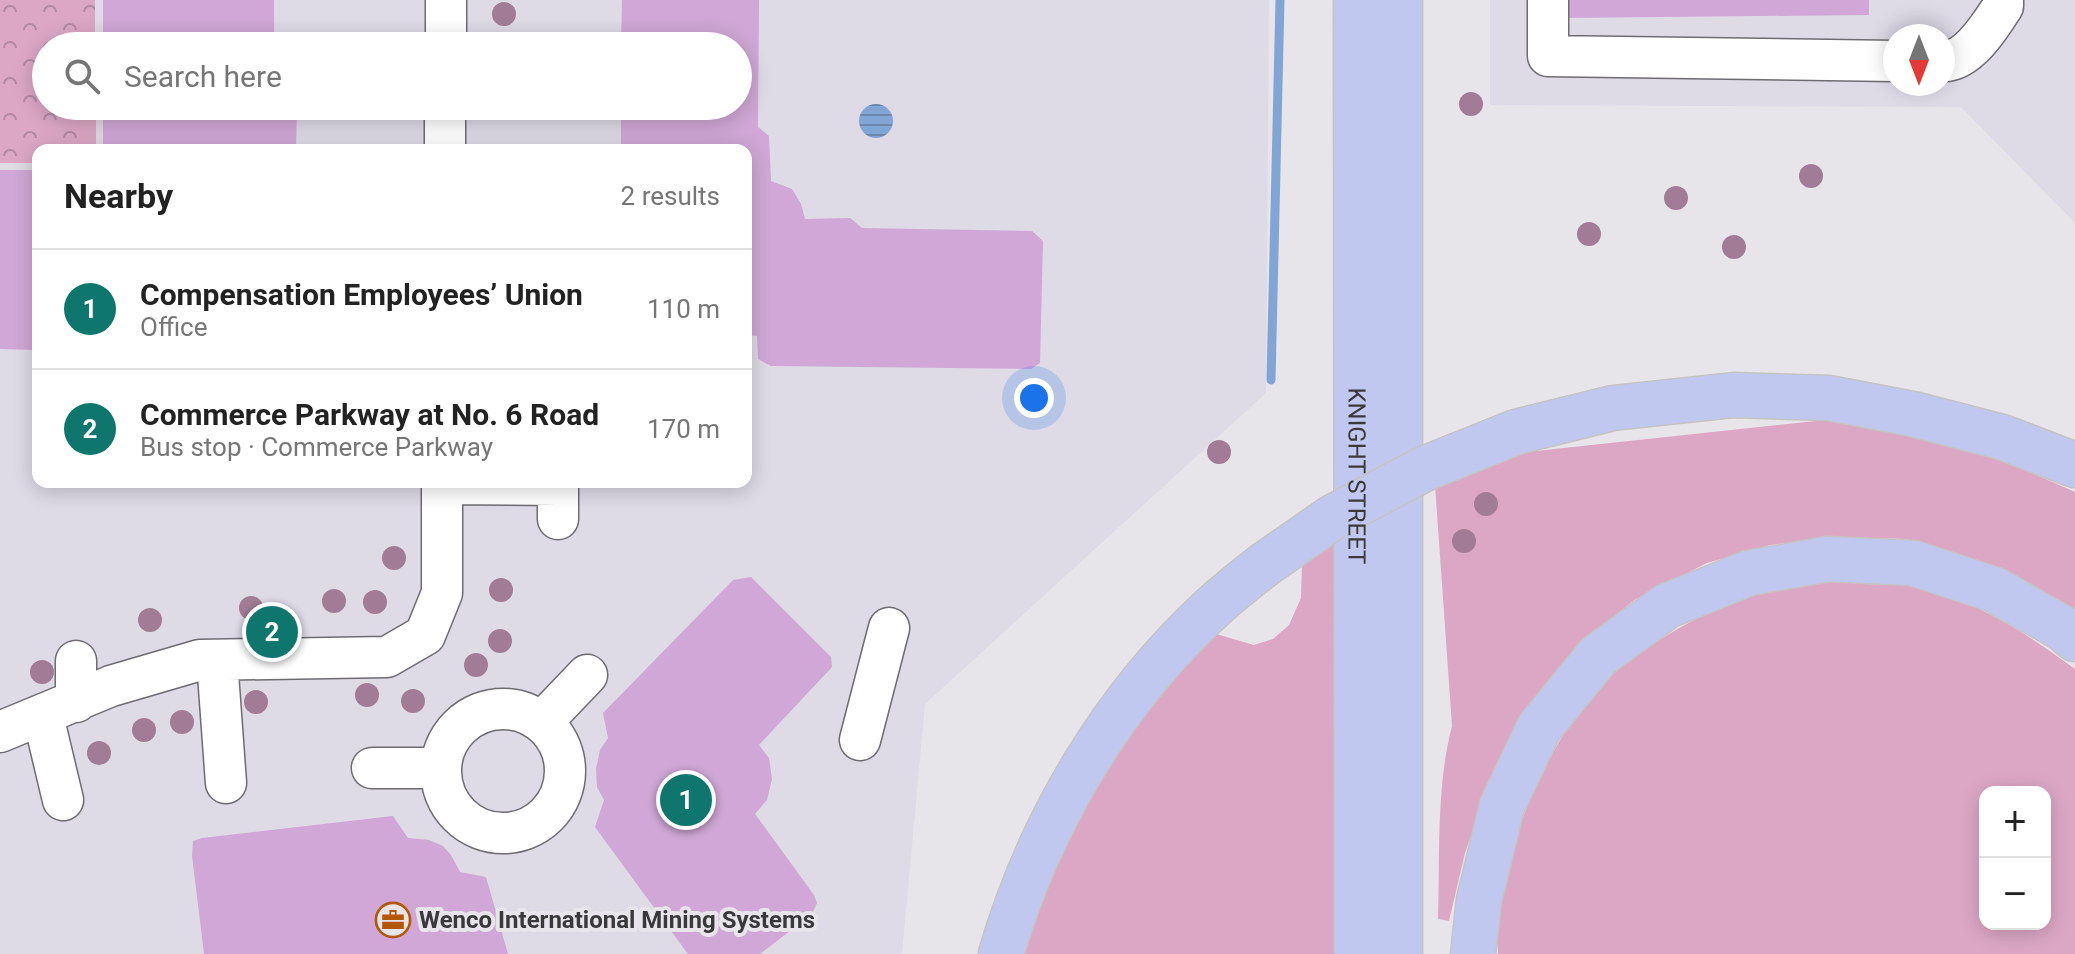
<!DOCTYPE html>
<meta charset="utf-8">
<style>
:root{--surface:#fff;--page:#f6f6f6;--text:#222;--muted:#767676;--line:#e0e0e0;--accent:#0f766e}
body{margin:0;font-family:Roboto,sans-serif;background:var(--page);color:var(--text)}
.controls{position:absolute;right:24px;bottom:24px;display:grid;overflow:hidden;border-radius:16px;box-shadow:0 4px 20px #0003}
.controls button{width:72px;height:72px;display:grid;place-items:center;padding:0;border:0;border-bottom:2px solid var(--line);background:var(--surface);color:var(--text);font:40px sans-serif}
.compass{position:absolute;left:1883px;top:24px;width:72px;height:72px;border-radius:50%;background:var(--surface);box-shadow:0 4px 20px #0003;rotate:180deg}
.you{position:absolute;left:1034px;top:398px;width:28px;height:28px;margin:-20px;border:6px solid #fff;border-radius:50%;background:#1a73e8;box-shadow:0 0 0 12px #1a73e833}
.badge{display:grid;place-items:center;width:52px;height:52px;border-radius:50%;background:var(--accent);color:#fff;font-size:26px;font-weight:700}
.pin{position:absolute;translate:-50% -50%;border:4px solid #fff;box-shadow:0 2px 8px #0006}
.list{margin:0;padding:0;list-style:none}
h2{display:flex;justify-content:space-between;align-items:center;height:104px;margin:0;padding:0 32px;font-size:34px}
h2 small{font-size:26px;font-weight:400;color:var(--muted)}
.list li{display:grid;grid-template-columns:52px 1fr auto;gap:24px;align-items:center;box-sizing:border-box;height:120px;padding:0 32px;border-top:2px solid var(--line)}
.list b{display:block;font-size:30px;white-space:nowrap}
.list p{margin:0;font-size:26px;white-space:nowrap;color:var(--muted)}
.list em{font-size:26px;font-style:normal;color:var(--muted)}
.icon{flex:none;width:44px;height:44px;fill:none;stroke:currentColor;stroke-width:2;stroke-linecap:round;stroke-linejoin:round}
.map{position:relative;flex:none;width:2075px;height:954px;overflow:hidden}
.search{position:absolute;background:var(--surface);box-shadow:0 4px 20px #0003;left:32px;top:32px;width:720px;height:88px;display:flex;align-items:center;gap:20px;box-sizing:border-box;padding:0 28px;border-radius:44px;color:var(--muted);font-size:30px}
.panel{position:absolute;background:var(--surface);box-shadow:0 4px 20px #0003;left:32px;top:144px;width:720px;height:344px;border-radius:16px}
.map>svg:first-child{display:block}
</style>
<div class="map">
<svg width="2075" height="954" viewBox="0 0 2075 954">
<defs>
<pattern id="forest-crowns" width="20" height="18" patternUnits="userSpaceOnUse" patternTransform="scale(2)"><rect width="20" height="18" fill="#dca7c5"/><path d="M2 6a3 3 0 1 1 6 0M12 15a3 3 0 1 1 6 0" fill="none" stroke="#b389a1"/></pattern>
<pattern id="water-rules" width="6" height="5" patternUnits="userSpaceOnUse" patternTransform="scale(2)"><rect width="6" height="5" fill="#81a5d4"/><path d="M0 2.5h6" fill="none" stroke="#6b87ad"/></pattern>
</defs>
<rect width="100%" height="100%" fill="#e7e5ea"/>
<path fill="#dedae6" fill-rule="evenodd" d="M0,0H1269L1266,393L925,704L902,954H0ZM46,46H738V106H46ZM38,150H746V482H38Z
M1490,0H2075V223L1961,107L1490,105ZM1895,36H1943V84H1895Z"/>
<path fill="#dca7c5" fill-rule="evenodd" d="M1825,420C1912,427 1997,456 2075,492V612L2059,600L1990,565L1906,539L1832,537L1770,545L1707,563L1636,599L1592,633L1535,698L1490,782L1465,853L1449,921L1438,919C1440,855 1436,787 1452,726L1435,485L1516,453Z
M1336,539V954H1024C1056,832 1128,722 1216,634L1254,645L1273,639L1289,625L1301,598L1302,562Z
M1849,580C1867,582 1887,581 1905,585C1970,596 2023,631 2075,669V954H1498C1498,940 1496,925 1498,912C1508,836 1554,726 1612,675C1660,634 1722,601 1783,586C1804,581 1828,582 1849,580ZM1985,792H2045V924H1985Z"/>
<path fill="url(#forest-crowns)" d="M0,0H95V46H46V106H96V150H38V163H0Z"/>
<path fill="url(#water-rules)" d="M859 121a17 17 0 1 1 34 0a17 17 0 1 1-34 0Z"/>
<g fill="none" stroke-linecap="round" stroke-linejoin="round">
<path stroke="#81a5d4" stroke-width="9" d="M1271,380L1280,0"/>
</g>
<path fill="#d0a7d6" d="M103,0H274V46H103Z
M622,0H759L758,127L769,136L771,181L792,189L801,204L805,219L850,218L862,228L1032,231L1043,241L1040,363L1031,369L771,366L758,359L757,336L746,335V150H621V106H738V46H621Z
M1562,0H1869V15L1562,18Z
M103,106H297L296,150H103Z
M0,170H38V350L0,349Z
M751,577L831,657L832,667L759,745L769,758L772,779L767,800L755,814L814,895L817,903L812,914L760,954H688L595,827L604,800L597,787L596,769L600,750L608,738L603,713L733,580Z
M393,816L408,838L429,840L443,846L451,855L460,872L486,877L508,954H204L192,856L193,841L202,838Z"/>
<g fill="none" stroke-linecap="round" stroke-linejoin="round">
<g stroke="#6e6c71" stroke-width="43">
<path id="minor" d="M1548,0V56L1895,61
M446,46V0
M1943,61C1968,62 1991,25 2003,6V0
M445,150V106
M442,484L558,485V482
M558,485V519
M217,660L226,783
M76,702V661
M441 771a62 62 0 1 1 124 0a62 62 0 1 1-124 0Z
M43,716L63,800
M542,722L587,675
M0,732L111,686L200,660L387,657L425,635L442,593V482
M860,740L889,628
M372,768H441"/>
</g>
<g stroke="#c4c4c4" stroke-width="47">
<g id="highway">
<path id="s1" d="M1356,0L1357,954"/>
<path d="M1400,0V954"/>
<path d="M1516,432L1613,408L1734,395L1829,398L1913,414L2002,437L2075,465"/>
<path d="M1001,954C1039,824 1112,700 1212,608C1228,593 1246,579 1264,565"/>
<path d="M1473,954L1479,900L1502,806L1539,728L1598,656L1667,606L1749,573L1828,559L1913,563L1995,590L2062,628L2075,639"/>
</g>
</g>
<use href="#minor" stroke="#fff" stroke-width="40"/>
<use href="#highway" stroke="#c1c8f0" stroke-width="44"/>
<g stroke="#c4c4c4" stroke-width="47" stroke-linecap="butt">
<path id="highway-bridge" d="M1264,565L1333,517L1426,468L1516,432"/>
</g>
<use href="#highway-bridge" stroke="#c1c8f0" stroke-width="44"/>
</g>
<g fill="#a27c96">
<circle cx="504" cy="14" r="12"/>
<circle cx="1471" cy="104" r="12"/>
<circle cx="1811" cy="176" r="12"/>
<circle cx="1676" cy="198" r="12"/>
<circle cx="1589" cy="234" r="12"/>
<circle cx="1734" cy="247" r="12"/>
<circle cx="1219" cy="452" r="12"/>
<circle cx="1486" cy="504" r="12"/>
<circle cx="1464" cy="541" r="12"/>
<circle cx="394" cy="558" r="12"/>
<circle cx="501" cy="590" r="12"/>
<circle cx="334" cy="601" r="12"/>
<circle cx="375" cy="602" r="12"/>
<circle cx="251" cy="608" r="12"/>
<circle cx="150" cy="620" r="12"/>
<circle cx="500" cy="641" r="12"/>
<circle cx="476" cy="665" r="12"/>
<circle cx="42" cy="672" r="12"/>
<circle cx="367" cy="695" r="12"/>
<circle cx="413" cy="701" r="12"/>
<circle cx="256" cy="702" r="12"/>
<circle cx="182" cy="722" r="12"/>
<circle cx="144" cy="730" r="12"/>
<circle cx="99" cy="753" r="12"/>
</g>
<defs>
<g id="office-ring" transform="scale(1.8)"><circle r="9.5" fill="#e7e5ea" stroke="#b55708" stroke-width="1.5"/><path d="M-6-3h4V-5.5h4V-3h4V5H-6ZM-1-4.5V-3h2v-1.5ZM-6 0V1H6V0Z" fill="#b55708"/></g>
</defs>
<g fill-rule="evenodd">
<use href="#office-ring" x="393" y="920"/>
</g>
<g text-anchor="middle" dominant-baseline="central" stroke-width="8" stroke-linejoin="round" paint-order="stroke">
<g font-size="24" fill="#39393b" stroke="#e7e5ea">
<text stroke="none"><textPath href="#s1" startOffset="476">KNIGHT STREET</textPath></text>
</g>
<g font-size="24" font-weight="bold" fill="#39393b" stroke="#e7e5ea" text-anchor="start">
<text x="419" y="920">Wenco International Mining Systems</text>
</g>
</g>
</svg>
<div class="controls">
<button>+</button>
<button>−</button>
</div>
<svg class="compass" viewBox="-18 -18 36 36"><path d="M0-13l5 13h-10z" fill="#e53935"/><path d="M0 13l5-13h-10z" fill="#767676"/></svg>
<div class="you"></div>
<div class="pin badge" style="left:686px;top:800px">1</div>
<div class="pin badge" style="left:272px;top:632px">2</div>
<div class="search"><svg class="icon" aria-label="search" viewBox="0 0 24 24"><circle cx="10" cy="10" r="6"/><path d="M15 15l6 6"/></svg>Search here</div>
<section class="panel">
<h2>Nearby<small>2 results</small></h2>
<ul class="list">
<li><span class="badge">1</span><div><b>Compensation Employees’ Union</b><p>Office</p></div><em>110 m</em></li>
<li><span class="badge">2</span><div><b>Commerce Parkway at No. 6 Road</b><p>Bus stop · Commerce Parkway</p></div><em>170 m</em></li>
</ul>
</section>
</div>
